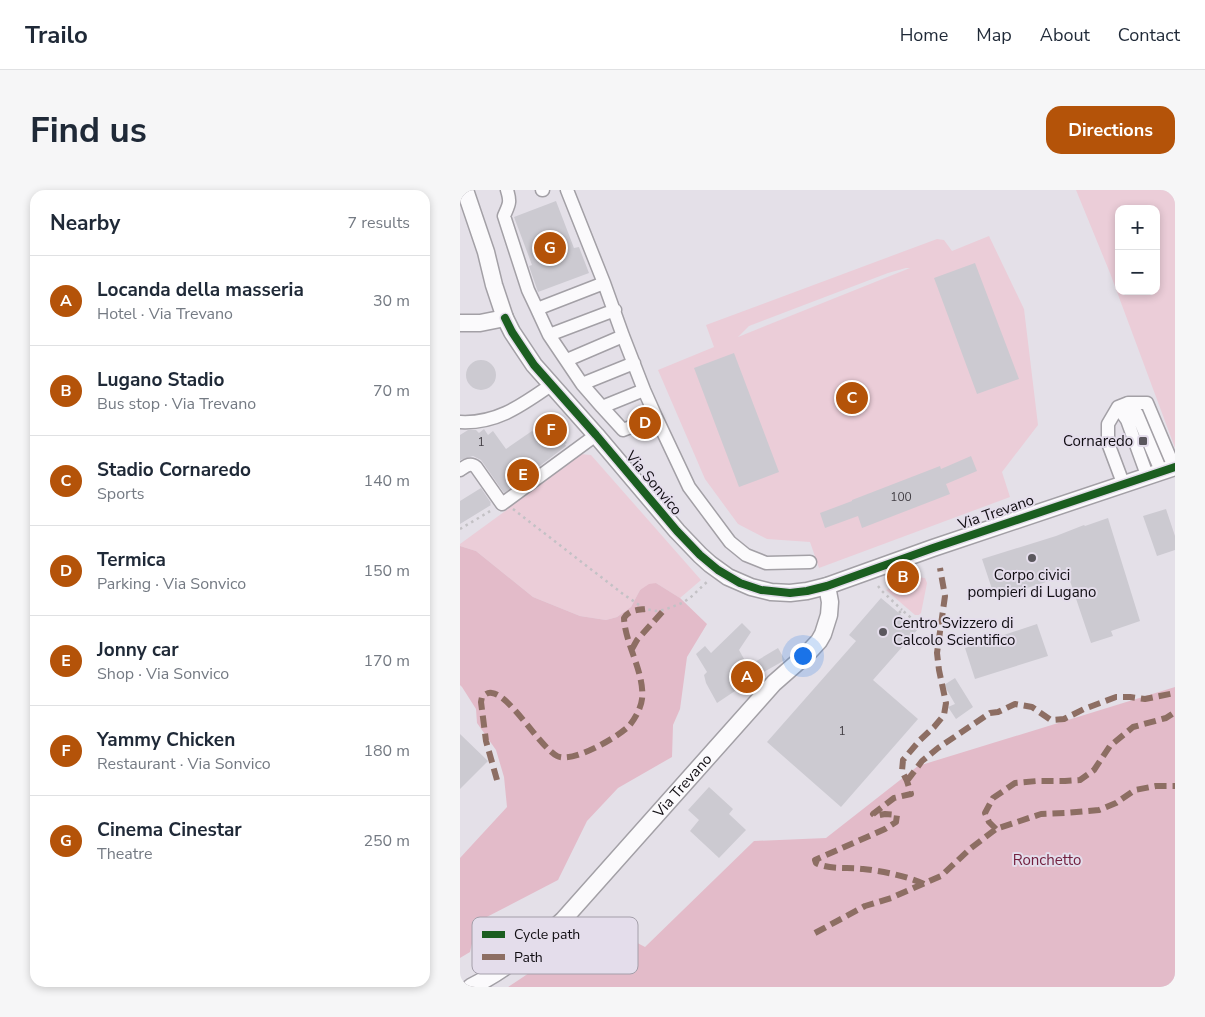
<!DOCTYPE html>
<meta charset="utf-8">
<style>
:root{--surface:#fff;--page:#f6f6f7;--text:#1f2937;--muted:#747a83;--line:#e0e1e3;--accent:#b45309}
body{margin:0;font-family:"Nunito Sans",sans-serif;background:var(--page);color:var(--text)}
.controls{position:absolute;right:15px;top:15px;display:grid;overflow:hidden;border-radius:10px;box-shadow:0 2px 8px #0003}
.controls button{width:45px;height:45px;display:grid;place-items:center;padding:0;border:0;border-bottom:1px solid var(--line);background:var(--surface);color:var(--text);font:25px sans-serif}
.you{position:absolute;left:342px;top:465px;width:18px;height:18px;margin:-12px;border:4px solid #fff;border-radius:50%;background:#1a73e8;box-shadow:0 0 0 8px #1a73e833}
.badge{display:grid;place-items:center;width:32px;height:32px;border-radius:50%;background:var(--accent);color:#fff;font-size:16px;font-weight:700}
.pin{position:absolute;translate:-50% -50%;border:2px solid #fff;box-shadow:0 1px 5px #0006}
.list{margin:0;padding:0;list-style:none}
h2{display:flex;justify-content:space-between;align-items:center;height:65px;margin:0;padding:0 20px;font-size:21px}
h2 small{font-size:16px;font-weight:400;color:var(--muted)}
.list li{display:grid;grid-template-columns:32px 1fr auto;gap:15px;align-items:center;box-sizing:border-box;height:90px;padding:0 20px;border-top:1px solid var(--line)}
.list b{display:block;font-size:19px;white-space:nowrap}
.list p{margin:0;font-size:16px;white-space:nowrap;color:var(--muted)}
.list em{font-size:16px;font-style:normal;color:var(--muted)}
.map{position:relative;flex:none;width:715px;height:797px;overflow:hidden;border-radius:15px}
header{display:flex;align-items:center;gap:30px;box-sizing:border-box;height:70px;padding:0 25px;background:var(--surface);border-bottom:1px solid var(--line)}
header strong{font-size:24px}
nav{display:flex;gap:28px;margin-inline-start:auto;font-size:18px}
.intro{display:flex;align-items:center;justify-content:space-between;box-sizing:border-box;height:120px;padding:0 30px}
h1{margin:0;font-size:35px}
.button{padding:12px 22px;border-radius:15px;background:var(--accent);color:#fff;font-size:18px;font-weight:700}
main{display:flex;gap:30px;padding:0 30px}
aside{flex:1;background:var(--surface);border-radius:15px;box-shadow:0 2px 8px #0003}
.map>svg:first-child{display:block}
</style>
<header>
<strong>Trailo</strong>
<nav><a>Home</a><a>Map</a><a>About</a><a>Contact</a></nav>
</header>
<div class="intro"><h1>Find us</h1><a class="button">Directions</a></div>
<main>
<aside>
<h2>Nearby<small>7 results</small></h2>
<ul class="list">
<li><span class="badge">A</span><div><b>Locanda della masseria</b><p>Hotel · Via Trevano</p></div><em>30 m</em></li>
<li><span class="badge">B</span><div><b>Lugano Stadio</b><p>Bus stop · Via Trevano</p></div><em>70 m</em></li>
<li><span class="badge">C</span><div><b>Stadio Cornaredo</b><p>Sports</p></div><em>140 m</em></li>
<li><span class="badge">D</span><div><b>Termica</b><p>Parking · Via Sonvico</p></div><em>150 m</em></li>
<li><span class="badge">E</span><div><b>Jonny car</b><p>Shop · Via Sonvico</p></div><em>170 m</em></li>
<li><span class="badge">F</span><div><b>Yammy Chicken</b><p>Restaurant · Via Sonvico</p></div><em>180 m</em></li>
<li><span class="badge">G</span><div><b>Cinema Cinestar</b><p>Theatre</p></div><em>250 m</em></li>
</ul>
</aside>
<div class="map">
<svg width="715" height="797" viewBox="0 0 715 797">
<rect width="100%" height="100%" fill="#e4e0e8"/>
<path fill="#ebcdd8" fill-rule="evenodd" d="M616,0H715V258L650,83ZM659,19H696V101H659Z
M529,46L564,119L578,235L542,282L550,307L359,378L350,352L307,349L278,334L245,289L198,180L254,157L246,135L477,49L484,50L492,61ZM446,78H450L278,147L289,136L428,83Z
M120,264L131,265L241,390L220,408L196,393L180,400L171,417L157,427L146,430L120,426L73,407L16,361L0,356V354L48,319L49,313Z
M458,387L465,388L467,393L461,423L459,425H455L426,400Z"/>
<path fill="#e3bbc9" d="M0,356L16,361L73,407L120,426L146,430L157,427L171,417L180,400L189,394L196,393L220,408L247,434L227,467L220,519L213,535L212,567L158,598L127,631L98,690L17,732L10,762L0,768V668L47,617L44,587L36,560L17,533L16,519L2,497L0,495Z
M715,497V797H48C63,787 79,777 93,765C107,754 118,741 130,728L185,757L294,651L366,648L458,576Z"/>
<path fill="#cccad1" d="M96,11L114,58L119,57L129,83L78,102L69,76L72,75L54,27Z
M515,73L559,189L517,204L474,88Z
M274,163L319,282L279,297L234,178Z
M6 185a15 15 0 1 1 30 0a15 15 0 1 1-30 0Z
M90,233L92,235L93,234L107,253L105,254L106,256L44,303L21,270L13,266L0,270V245L8,240H16L19,243L24,239L28,245L33,241L46,259L72,241L75,244Z
M511,266L517,281L486,294L490,304L402,338L398,326L365,338L360,323L392,311V310L480,276L481,279Z
M21,298L31,313L30,314L31,315L0,334V311Z
M706,319L715,346V360L697,366L683,326Z
M648,328L680,431L651,441L653,446L631,453L608,385L535,408L522,369L596,346L624,335L625,336Z
M421,408L458,439L413,490L458,529L381,617L307,552L396,451L389,445Z
M282,433L291,442L279,460L288,476L318,458L325,470L302,483L257,513L246,493L244,485L247,482L236,464L245,456L251,463Z
M577,434L588,466L515,489L505,458Z
M495,488L513,517L496,529L488,517L495,514L484,495Z
M0,544L28,571L0,599Z
M249,597L273,619L269,624L286,640L259,668L230,641L239,630L228,620Z"/>
<g fill="none" stroke-linecap="round" stroke-linejoin="round">
<g stroke="#a3a0a6" stroke-width="15">
<path id="minor" d="M47,0C51,13 49,14 44,26L68,100L77,119L144,93
M82,0H83
M107,0L144,93L163,146L184,200L196,227L229,297L270,352L286,365L306,373L350,372
M77,119L89,145L155,120
M89,145L122,194L142,217
M107,170L163,146
M122,194L174,173
M184,200L142,217L163,240L196,227
M668,213L677,224L701,281
M658,217L667,230L687,285
M0,232C37,234 62,215 91,195
M0,280C6,276 10,272 16,277L42,314L136,245
M663,293L648,253V234L658,217L668,213H687L714,277"/>
</g>
<g stroke="#a3a0a6" stroke-width="19">
<g id="major">
<path d="M5,0L26,62L34,95L45,128L52,142L74,175L136,245L217,341L240,365L250,374L268,387L291,397L311,402L330,403L347,401L367,396L473,358L715,277"/>
<path d="M0,133H20L45,128"/>
<path id="s1" d="M11,797C45,780 75,756 103,730L314,493L347,464L359,451L363,444L369,425L370,412L367,396"/>
</g>
</g>
<path stroke="#c3c1c5" stroke-width="2.5" stroke-dasharray="2.5 4" stroke-linecap="butt" d="M53,319L163,404L185,419L196,421L204,420L222,413L230,408L249,390
M0,339L32,320
M418,396L422,401L442,420
M439,423L442,420L456,432L463,434"/>
<use href="#minor" stroke="#fbfafc" stroke-width="12"/>
<use href="#major" stroke="#fbfafc" stroke-width="16"/>
<path stroke="#8d6e63" stroke-width="6" stroke-dasharray="12 6" stroke-linecap="butt" d="M172,459L177,450L204,420
M37,590L26,551L21,512L22,507C25,505 27,502 32,503C50,505 79,556 97,566C112,574 158,547 169,536C175,529 181,518 182,509C185,483 165,454 164,428C169,420 177,420 185,419
M447,591L462,571L478,558L530,523L538,522L555,514L572,517L591,530L604,529L624,519L656,507H670L685,509L715,503
M536,639L529,632L525,623L533,608L555,593L577,591H605L620,590L634,580L650,556L673,537L706,528L715,522
M464,694C447,686 422,681 403,679C387,677 370,680 356,673L355,670L425,639L436,632L437,625L425,624L415,626L413,624L434,608L451,604L447,591L442,581L443,570L460,550L474,537L484,525L486,513L479,480L477,463L485,406L480,378
M355,743L405,716L431,708L481,686L511,658L536,639L581,624L605,623L639,620L656,613L675,600L696,596H715"/>
<g stroke="#e4ddeb" stroke-width="11">
<path id="cycleway" d="M45,128L52,142L74,175L136,245L217,341L240,365L258,380L280,393L301,400L330,403L347,401L367,396L473,358L715,277"/>
</g>
<use href="#cycleway" stroke="#1b5e20" stroke-width="8"/>
</g>
<g fill="#5a575d" stroke="#e4ddeb" stroke-width="2">
<rect x="678" y="246" width="10" height="10" rx="2.5"/>
<circle cx="572" cy="368" r="5"/>
<circle cx="423" cy="442" r="5"/>
</g>
<g text-anchor="middle" dominant-baseline="central" stroke-width="4" stroke-linejoin="round" paint-order="stroke">
<g font-size="12" fill="#413e44">
<text x="21" y="252">1</text>
<text x="441" y="307">100</text>
<text x="382" y="541">1</text>
</g>
<g font-size="15" fill="#100d12" stroke="#e4ddeb" text-anchor="end">
<text x="673" y="251">Cornaredo</text>
<text x="572" y="385" text-anchor="middle">Corpo civici<tspan x="572" dy="17">pompieri di Lugano</tspan></text>
<text x="433" y="433" text-anchor="start">Centro Svizzero di<tspan x="433" dy="17">Calcolo Scientifico</tspan></text>
</g>
<g font-size="15" fill="#100d12" stroke="#e4ddeb">
<text transform="translate(194 293) rotate(50)">Via Sonvico</text>
<text transform="translate(536 322) rotate(-19)">Via Trevano</text>
<text stroke="none"><textPath href="#s1" startOffset="294">Via Trevano</textPath></text>
</g>
<g font-size="15" fill="#72203f" stroke="#e4ddeb">
<text x="587" y="670">Ronchetto</text>
</g>
</g>
<rect x="12" y="727" width="166" height="57" rx="8" fill="#e4ddeb" stroke="#a49faa" stroke-width="1"/>
<rect x="22" y="741" width="23" height="7" fill="#1b5e20"/>
<rect x="22" y="764" width="23" height="6" fill="#8d6e63"/>
<g font-size="14" fill="#100d12">
<text x="54" y="749">Cycle path</text>
<text x="54" y="772">Path</text>
</g>
</svg>
<div class="controls">
<button>+</button>
<button>−</button>
</div>
<div class="you"></div>
<div class="pin badge" style="left:287px;top:487px">A</div>
<div class="pin badge" style="left:443px;top:387px">B</div>
<div class="pin badge" style="left:392px;top:208px">C</div>
<div class="pin badge" style="left:185px;top:233px">D</div>
<div class="pin badge" style="left:63px;top:285px">E</div>
<div class="pin badge" style="left:91px;top:240px">F</div>
<div class="pin badge" style="left:90px;top:58px">G</div>
</div>
</main>
